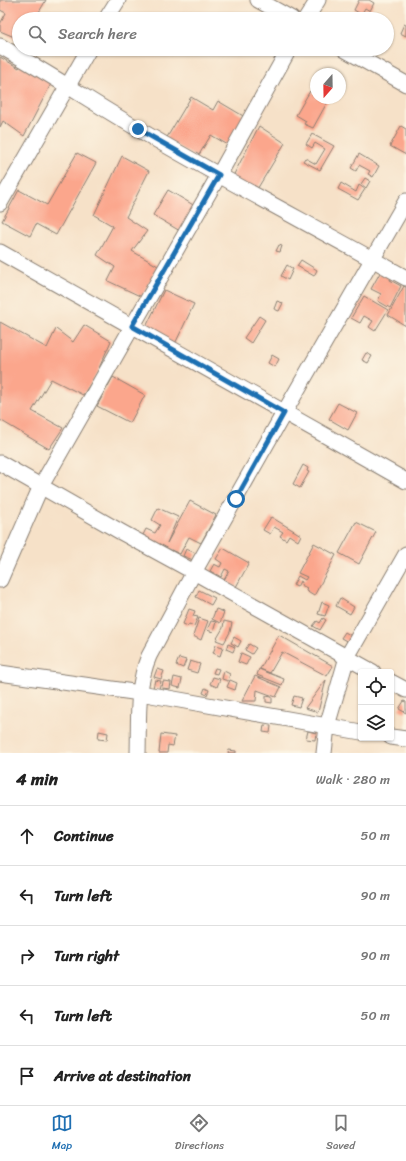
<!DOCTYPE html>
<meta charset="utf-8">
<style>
:root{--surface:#fff;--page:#f6f6f6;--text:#222;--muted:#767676;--line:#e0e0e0;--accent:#1f6fb2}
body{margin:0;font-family:Sriracha,sans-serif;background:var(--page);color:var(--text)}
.controls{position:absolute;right:12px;bottom:12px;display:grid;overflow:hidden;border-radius:4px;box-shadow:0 1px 3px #0004}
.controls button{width:36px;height:36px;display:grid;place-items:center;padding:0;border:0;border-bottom:1px solid var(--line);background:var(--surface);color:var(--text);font:20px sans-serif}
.compass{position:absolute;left:310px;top:68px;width:36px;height:36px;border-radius:50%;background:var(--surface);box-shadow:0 1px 3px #0004;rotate:200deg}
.stop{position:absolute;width:12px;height:12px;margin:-9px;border:3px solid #1f6fb2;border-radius:50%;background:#fff}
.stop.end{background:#1f6fb2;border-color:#fff;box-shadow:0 1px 4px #0008}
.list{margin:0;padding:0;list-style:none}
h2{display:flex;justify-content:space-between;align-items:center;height:52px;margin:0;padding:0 16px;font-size:17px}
h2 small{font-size:13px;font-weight:400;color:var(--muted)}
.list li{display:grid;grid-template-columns:26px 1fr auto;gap:12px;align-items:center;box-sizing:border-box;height:60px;padding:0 16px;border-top:1px solid var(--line)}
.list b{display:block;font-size:15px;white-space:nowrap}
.list em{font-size:13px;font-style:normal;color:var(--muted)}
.icon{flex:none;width:22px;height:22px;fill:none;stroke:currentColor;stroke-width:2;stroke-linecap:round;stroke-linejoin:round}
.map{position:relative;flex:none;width:406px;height:753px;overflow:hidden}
.search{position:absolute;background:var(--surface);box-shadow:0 1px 3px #0004;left:12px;right:12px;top:12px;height:44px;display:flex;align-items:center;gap:10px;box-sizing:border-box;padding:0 14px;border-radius:22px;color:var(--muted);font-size:15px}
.sheet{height:352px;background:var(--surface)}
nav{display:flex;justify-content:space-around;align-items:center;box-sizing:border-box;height:56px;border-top:1px solid var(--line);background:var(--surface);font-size:11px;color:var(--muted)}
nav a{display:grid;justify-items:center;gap:2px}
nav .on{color:var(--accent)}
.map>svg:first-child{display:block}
</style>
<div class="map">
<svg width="406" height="753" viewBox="0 0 406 753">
<rect width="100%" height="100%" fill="#fcf5e5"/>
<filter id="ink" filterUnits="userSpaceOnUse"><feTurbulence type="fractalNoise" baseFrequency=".025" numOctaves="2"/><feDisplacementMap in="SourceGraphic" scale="8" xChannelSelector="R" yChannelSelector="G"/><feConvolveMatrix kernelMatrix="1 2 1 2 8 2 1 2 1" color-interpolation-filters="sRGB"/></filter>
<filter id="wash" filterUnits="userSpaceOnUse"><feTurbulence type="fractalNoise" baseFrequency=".012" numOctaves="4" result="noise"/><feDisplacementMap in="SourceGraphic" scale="16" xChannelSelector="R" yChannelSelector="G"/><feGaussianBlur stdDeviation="0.9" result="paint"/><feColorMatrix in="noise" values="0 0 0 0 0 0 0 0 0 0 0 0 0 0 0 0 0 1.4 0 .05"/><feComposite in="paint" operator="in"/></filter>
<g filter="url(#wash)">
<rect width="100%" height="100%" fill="#f6e1c8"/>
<g id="blocks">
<path fill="#fba68c" d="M0,0H46L35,19H19V39L0,31V24L6,13L0,10Z
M359,0H369L374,3L370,11L365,8L359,19H351L354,15L357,17L359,13L354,10Z
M404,24L406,25V36L400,33Z
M0,57L19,68L23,60L52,82L24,136L3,121L0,127Z
M310,91L316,94V98L329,99L313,128L304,124L306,121L296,115Z
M191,97L213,110L218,101L245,117L228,145L211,135L197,158L166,139Z
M259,126L285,143L256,191L232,178Z
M401,126L406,129V155L390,146Z
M312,134L334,146L320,170L303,161L305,158L316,164L325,149L315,143L312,148L306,144Z
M77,153L96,163L56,235L36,224L30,236L2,221L19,190L47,205Z
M359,154L379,166L373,177L368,174L370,171L359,165L356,171L351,168Z
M122,156L149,171L126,217L147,231L132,251L158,266L142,297L108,281L115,267L97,255L113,226L94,215Z
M365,178L370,181L366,188L361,184Z
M341,183L356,192L359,185L365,189L358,200L338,189Z
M168,190L195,206L180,231L153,215Z
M279,245L282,246L280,252L276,251Z
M301,260L317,270L314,276L297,266Z
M287,265L293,269L288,280L281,276Z
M381,271L391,277L390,280L401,286L390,308L378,301L381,294L371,289Z
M404,286L406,287V326L388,315Z
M164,290L194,304L174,346L144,331Z
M364,296L388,310L375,331L369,327L373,321L364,316L360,323L351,318Z
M277,301L283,303L279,311L274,309Z
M259,316L265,320L251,343L244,338Z
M0,322L47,348L56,329L73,342L84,325L111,341L96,375L83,395L51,379L32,411L63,428L49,449L0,420Z
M366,353L372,356L368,363L362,360Z
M272,355L279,359L275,367L268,363Z
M113,377L145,395L130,423L97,406Z
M338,403L357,413L348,430L329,419Z
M303,465L308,468L307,471L309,472L300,488L293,484Z
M190,501L216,515L201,543L189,537L180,554L142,537L146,529L155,533L160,525L152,520L158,508L178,517L167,543Z
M271,517L301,535L298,541L289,535L286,540L280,536L283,532L274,527L270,534L263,530Z
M356,522L376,532L359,564L339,553Z
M314,543L336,555L314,596L306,591L307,588L301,585L302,582L300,581L297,587L293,585L298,576L305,580L307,577L298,573Z
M223,548L249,563L236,587L224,580L229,571L225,569L221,577L210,571L214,564L220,567L222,563L216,559Z
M186,549L196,553L193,560L183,556Z
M199,590L215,598L211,605L196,597Z
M340,598L354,607L350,614L336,606Z
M322,602L329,605L325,616L318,614Z
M189,609L195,611L193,616L198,617L194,626L189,624L188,626L183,624Z
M216,609L224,612L220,623L212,619Z
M199,618L208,621L201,640L193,636Z
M323,618L326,620L320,630L313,626L317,621L320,623Z
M211,621L216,622L213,632L207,630Z
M224,621L232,623L230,632L224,643L216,640L223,628Z
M345,632L353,637L350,643L341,638Z
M279,635L333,666L327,676L282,652L270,673L260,669Z
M234,637L241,641L238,647L231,643Z
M228,644L235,647L233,652L226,649Z
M249,644L256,648L252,654L245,650Z
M216,645L223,647L220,656L213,653Z
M241,653L250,657L246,665L238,662Z
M179,658L186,660L183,668L176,665Z
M190,661L200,664L197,673L187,670Z
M215,668L219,669L217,674L213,673Z
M157,669L164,671L161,679L154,677Z
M259,669L284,679L282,685L257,675Z
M224,671L230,674L228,681L222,679Z
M255,676L281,687L276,697L257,690L256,701H242Z
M174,677L182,679L180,688L172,686Z
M213,677L220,679L217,687L210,684Z
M155,680L161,681L159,689L153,688Z
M230,680L237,683L235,690L227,687Z
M326,680L318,712L305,708Z
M163,681L171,682L170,689L162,688Z
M205,688L209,690L207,695L203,693Z
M266,696L272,697V703L266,702Z
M294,696L302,698L299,707L291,705Z
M404,701L406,702V713L399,709Z
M264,725L271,726L270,733L263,732Z
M99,731L108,733L107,740L98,739Z
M308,731L316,733L315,740L306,739Z
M161,734L175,736L173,746L168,745L167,753H159Z
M229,750L236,751V753H228Z"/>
</g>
</g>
<g filter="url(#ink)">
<use href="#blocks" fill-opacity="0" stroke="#897e72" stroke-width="1"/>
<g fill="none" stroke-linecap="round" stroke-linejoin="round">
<g stroke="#897e72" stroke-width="17">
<path id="minor" d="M258,0L292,19
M106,19L118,0
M306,19L318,0
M0,46C47,72 92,102 138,129C226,181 317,228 406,278
M344,49L406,84
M0,203L89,49
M0,252L406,481
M0,463L121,532L194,572L373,672
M0,580L41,486L219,175L289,49
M0,673L140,693L361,732
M391,682L406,690
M391,737L406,739
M138,753C139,721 136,686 149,656L194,572L284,413L406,201
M324,753L327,726L347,657L406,554"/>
</g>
<use href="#minor" stroke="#fff" stroke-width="15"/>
</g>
</g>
<g fill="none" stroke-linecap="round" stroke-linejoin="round" filter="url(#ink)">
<path stroke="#1f6fb2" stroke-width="5" d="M138,129L219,175L132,326L284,413L236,499"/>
</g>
</svg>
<div class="controls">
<button><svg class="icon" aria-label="locate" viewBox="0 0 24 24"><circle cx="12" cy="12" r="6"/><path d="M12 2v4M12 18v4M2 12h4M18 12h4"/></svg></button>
<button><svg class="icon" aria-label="layers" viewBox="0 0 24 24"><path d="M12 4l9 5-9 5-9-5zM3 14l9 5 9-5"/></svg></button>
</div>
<svg class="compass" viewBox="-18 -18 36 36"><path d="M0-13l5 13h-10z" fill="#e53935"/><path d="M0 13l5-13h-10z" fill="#767676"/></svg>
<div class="stop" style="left:236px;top:499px"></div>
<div class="stop end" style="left:138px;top:129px"></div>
<div class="search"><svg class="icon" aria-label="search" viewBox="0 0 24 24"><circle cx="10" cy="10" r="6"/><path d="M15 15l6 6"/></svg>Search here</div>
</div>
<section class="sheet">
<h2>4 min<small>Walk · 280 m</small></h2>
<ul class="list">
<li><svg class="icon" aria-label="ahead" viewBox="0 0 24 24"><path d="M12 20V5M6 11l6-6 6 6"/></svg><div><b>Continue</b></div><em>50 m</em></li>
<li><svg class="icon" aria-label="left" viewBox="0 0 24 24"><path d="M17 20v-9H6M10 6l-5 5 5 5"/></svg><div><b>Turn left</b></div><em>90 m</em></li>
<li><svg class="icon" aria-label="right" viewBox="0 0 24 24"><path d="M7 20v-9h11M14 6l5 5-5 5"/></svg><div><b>Turn right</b></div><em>90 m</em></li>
<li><svg class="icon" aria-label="left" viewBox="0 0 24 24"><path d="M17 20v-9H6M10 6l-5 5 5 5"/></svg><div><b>Turn left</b></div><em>50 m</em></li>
<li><svg class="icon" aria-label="arrive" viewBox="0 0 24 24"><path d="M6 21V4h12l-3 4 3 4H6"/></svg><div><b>Arrive at destination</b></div></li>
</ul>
</section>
<nav>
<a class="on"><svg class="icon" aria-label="map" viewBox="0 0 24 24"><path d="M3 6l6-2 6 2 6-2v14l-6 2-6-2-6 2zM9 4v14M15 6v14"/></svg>Map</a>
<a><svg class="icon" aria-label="directions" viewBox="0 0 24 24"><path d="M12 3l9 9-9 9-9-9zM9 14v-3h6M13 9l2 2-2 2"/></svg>Directions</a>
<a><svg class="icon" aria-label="saved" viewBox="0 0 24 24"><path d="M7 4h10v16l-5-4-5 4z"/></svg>Saved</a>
</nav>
